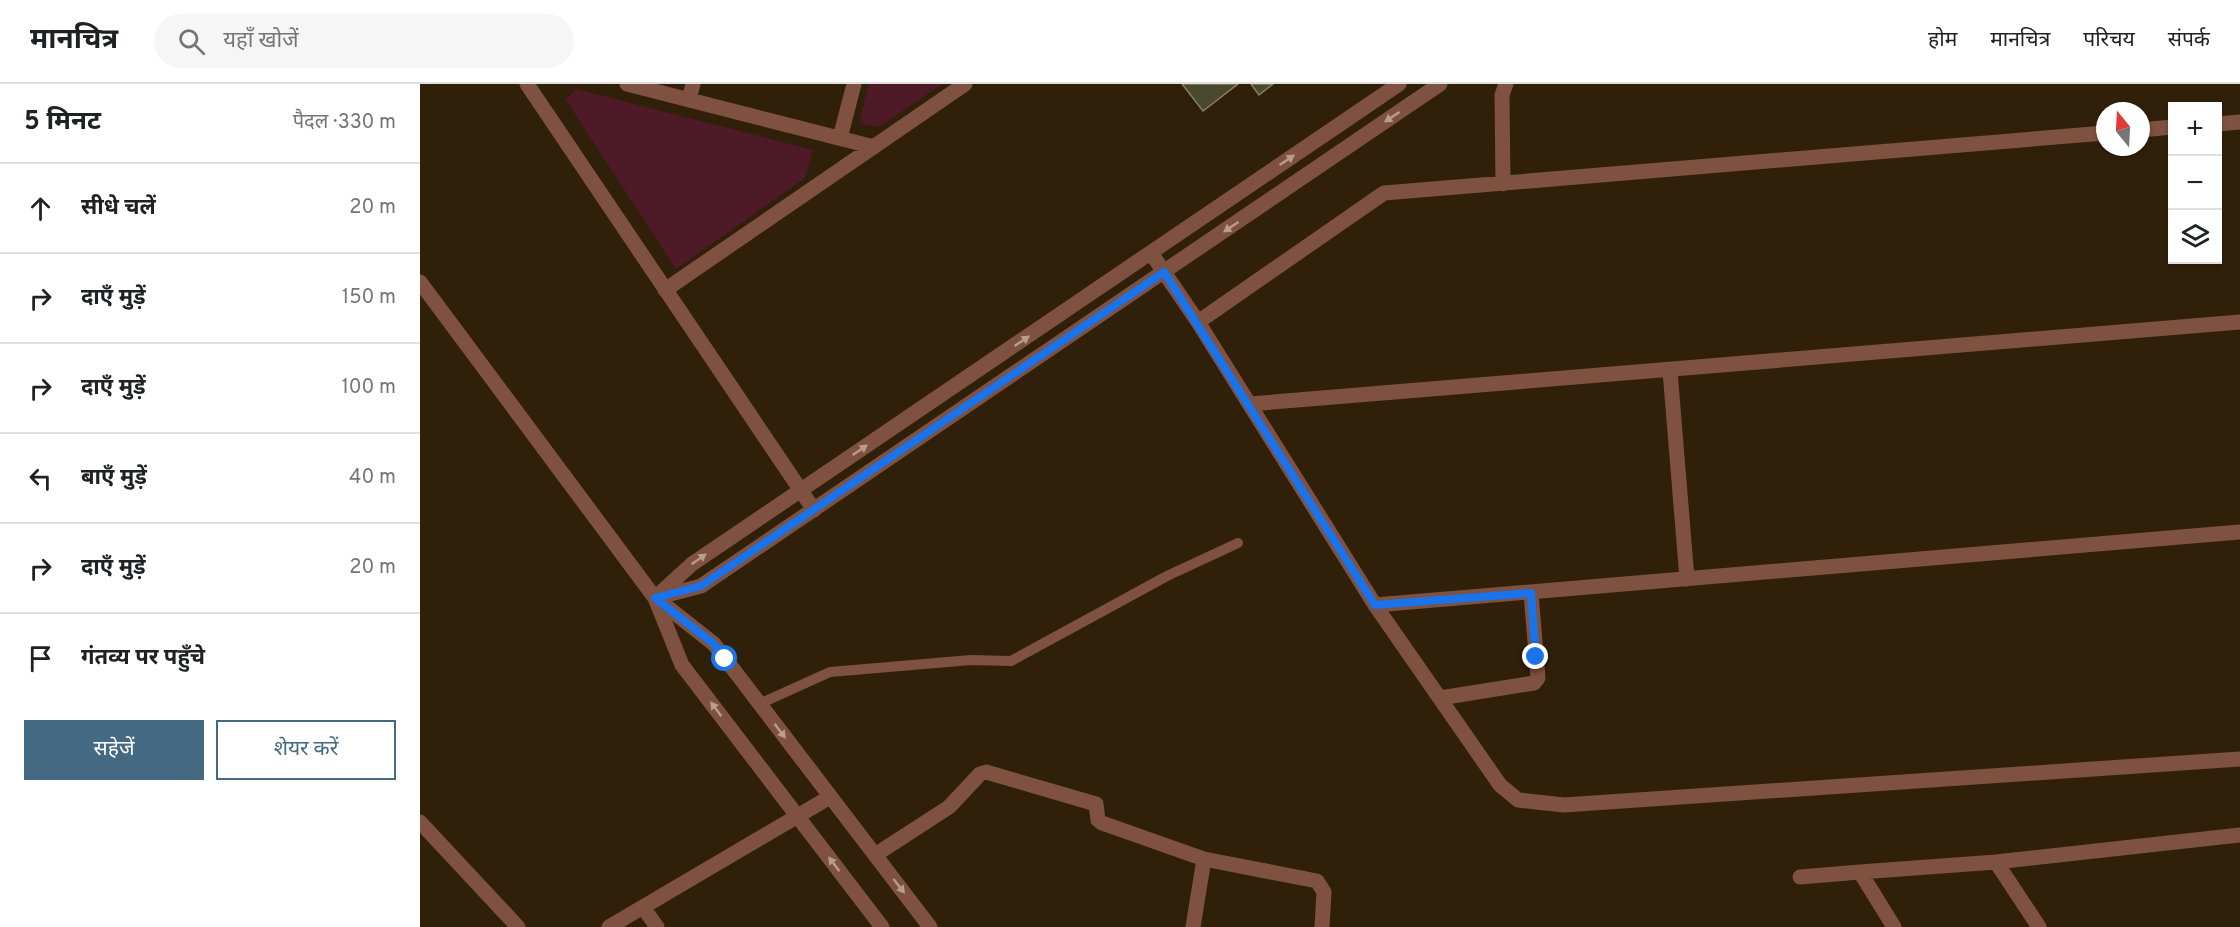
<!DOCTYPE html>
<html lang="hi">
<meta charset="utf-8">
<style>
:root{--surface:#fff;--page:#f6f6f6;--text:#202124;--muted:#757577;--line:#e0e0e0;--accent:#446982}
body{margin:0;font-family:Overpass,"Noto Sans Devanagari",sans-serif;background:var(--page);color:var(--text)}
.controls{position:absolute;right:18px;top:18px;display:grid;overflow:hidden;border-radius:0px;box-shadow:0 2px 4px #0004}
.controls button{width:54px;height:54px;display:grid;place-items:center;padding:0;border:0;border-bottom:2px solid var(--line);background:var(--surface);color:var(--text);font:30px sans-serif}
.compass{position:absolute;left:1676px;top:18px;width:54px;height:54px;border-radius:50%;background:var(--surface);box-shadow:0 2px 4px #0004;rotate:342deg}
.stop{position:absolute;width:18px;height:18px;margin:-14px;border:4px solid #1a73e8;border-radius:50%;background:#fff}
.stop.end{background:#1a73e8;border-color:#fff;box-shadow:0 2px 6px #0008}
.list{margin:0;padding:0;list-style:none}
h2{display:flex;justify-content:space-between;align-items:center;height:78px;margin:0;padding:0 24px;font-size:26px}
h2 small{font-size:20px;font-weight:400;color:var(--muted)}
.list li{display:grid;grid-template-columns:39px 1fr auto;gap:18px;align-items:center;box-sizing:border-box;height:90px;padding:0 24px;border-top:2px solid var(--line)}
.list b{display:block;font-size:22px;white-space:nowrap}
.list em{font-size:20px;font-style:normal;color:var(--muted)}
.actions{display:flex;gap:12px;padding:18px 24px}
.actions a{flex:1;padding:14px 0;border:2px solid var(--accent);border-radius:0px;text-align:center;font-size:21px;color:var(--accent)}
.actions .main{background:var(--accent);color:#fff}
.icon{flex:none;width:33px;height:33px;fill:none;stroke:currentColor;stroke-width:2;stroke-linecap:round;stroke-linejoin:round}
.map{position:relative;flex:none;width:1820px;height:843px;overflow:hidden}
header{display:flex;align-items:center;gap:36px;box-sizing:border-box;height:84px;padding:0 30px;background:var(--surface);border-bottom:2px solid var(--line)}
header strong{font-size:28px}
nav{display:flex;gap:33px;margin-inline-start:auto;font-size:21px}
.search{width:420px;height:54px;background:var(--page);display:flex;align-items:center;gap:15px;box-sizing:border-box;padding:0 21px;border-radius:33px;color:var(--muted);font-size:22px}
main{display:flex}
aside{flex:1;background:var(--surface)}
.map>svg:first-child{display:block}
</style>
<header>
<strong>मानचित्र</strong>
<div class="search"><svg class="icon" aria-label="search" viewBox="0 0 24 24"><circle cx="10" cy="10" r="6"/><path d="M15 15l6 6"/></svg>यहाँ खोजें</div>
<nav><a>होम</a><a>मानचित्र</a><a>परिचय</a><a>संपर्क</a></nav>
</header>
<main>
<aside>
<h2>5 मिनट<small>पैदल · 330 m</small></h2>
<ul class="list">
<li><svg class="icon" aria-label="ahead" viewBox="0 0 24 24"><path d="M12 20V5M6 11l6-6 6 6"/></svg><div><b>सीधे चलें</b></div><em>20 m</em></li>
<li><svg class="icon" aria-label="right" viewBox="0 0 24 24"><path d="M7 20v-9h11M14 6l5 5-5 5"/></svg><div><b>दाएँ मुड़ें</b></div><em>150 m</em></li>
<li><svg class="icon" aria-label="right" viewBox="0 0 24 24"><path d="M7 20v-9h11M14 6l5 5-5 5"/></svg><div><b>दाएँ मुड़ें</b></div><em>100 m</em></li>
<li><svg class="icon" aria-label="left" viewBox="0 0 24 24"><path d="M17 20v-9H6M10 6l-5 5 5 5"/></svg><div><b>बाएँ मुड़ें</b></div><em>40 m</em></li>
<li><svg class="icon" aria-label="right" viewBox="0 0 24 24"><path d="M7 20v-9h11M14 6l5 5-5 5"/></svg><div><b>दाएँ मुड़ें</b></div><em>20 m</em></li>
<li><svg class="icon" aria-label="arrive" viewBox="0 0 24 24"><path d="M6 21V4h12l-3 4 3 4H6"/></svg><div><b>गंतव्य पर पहुँचे</b></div></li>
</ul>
<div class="actions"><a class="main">सहेजें</a><a>शेयर करें</a></div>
</aside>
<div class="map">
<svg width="1820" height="843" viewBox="0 0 1820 843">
<rect width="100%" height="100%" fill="#30200a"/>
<path fill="#4e1a27" d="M449,0H522L459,43L439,39Z
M156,5L393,66L385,94L256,185L146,16Z"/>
<path fill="#4a482e" stroke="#828164" stroke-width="1.5" d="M762,0H818L783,27Z
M831,0H853L839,11Z"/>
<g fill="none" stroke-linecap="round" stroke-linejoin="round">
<path stroke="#7f5141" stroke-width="10" d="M339,620L410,588L551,576L591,577L747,492L818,459"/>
<path stroke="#7f5141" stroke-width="15" d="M107,0L394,426
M207,0L454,63
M269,16L273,0
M1798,40L1820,38
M1721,46L1752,43
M420,54L434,0
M1083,100L1082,11L1086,0
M731,169L778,238L955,521L1080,701L1098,716L1144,721L1820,675
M245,206L545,0
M778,238L964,109L1685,49
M1250,287L1267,495
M830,320L1820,238
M955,521L1820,448
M1020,614L1114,599L1118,594L1111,509
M0,738L98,843
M455,771L529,723L560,690L566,688L676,720L678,736L682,739L784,775L897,797L904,808L902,843
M1576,778L1619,843
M1380,793L1440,788
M223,823L237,843
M189,843L410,713
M773,843L784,775
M1474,843L1440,788L1576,778L1820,751"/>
<path stroke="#7f5141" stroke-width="15" d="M0,198L235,514L262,581L462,843
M237,512L272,480L979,0
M235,514L281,502L1020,0
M237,515L294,560L510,843"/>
</g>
<defs><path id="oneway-solid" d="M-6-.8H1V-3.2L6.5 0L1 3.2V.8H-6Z" transform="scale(1.5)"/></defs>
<g fill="#b69d8f">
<use href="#oneway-solid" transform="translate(972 33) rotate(146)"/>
<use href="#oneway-solid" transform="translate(867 76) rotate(-34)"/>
<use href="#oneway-solid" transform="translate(811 143) rotate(146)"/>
<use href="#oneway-solid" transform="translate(602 257) rotate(-34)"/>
<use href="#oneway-solid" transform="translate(440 366) rotate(-34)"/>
<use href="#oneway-solid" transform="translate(279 475) rotate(-35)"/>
<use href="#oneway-solid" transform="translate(296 625) rotate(-127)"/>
<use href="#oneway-solid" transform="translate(360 647) rotate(53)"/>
<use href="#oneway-solid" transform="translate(414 780) rotate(-127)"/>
<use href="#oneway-solid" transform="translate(479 802) rotate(52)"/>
</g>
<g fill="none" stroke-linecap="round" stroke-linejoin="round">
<path stroke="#1a73e8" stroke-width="8" d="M305,575L294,560L235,514L281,502L744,188L955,521L1111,509L1116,573"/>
</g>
</svg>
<div class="controls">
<button>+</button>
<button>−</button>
<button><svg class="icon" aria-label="layers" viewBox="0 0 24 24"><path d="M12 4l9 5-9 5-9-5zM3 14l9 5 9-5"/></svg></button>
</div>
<svg class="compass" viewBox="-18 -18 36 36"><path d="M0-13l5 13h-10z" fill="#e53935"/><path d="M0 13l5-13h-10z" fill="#757577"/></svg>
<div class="stop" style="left:305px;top:575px"></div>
<div class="stop end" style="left:1116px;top:573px"></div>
</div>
</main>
